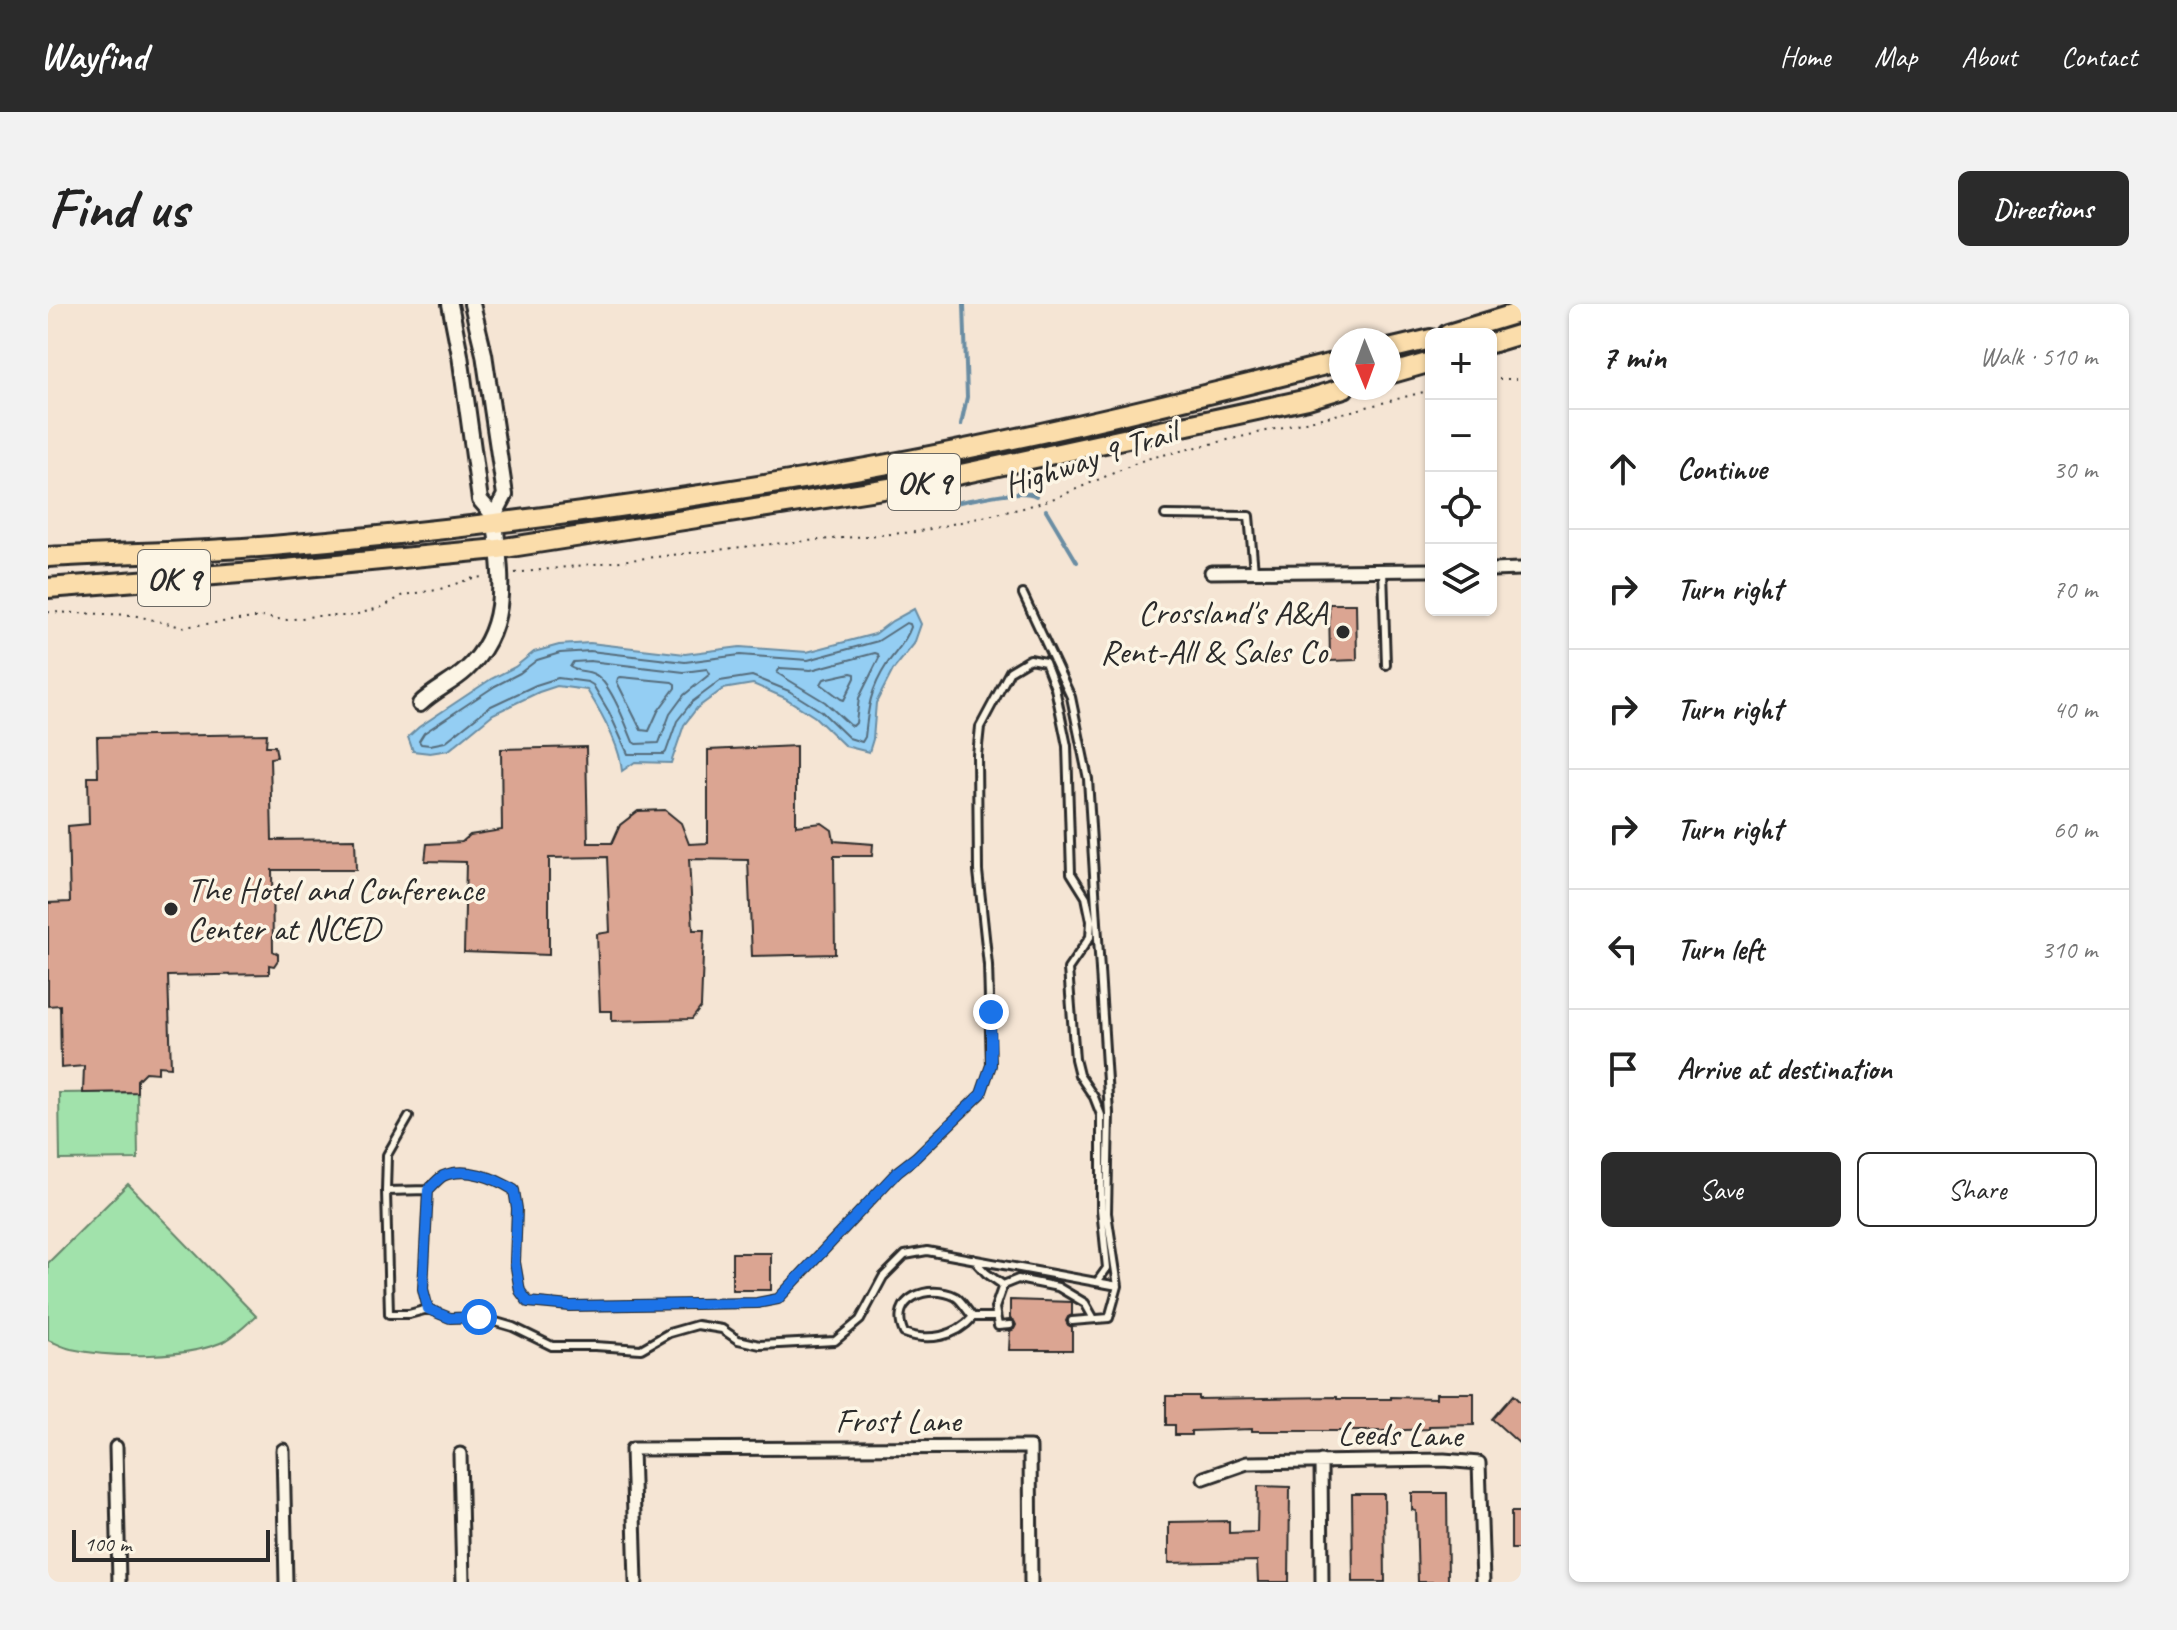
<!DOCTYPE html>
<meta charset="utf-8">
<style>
:root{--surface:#fff;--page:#f2f2f2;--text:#222;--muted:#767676;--line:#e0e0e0;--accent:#2b2b2b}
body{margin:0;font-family:Caveat,sans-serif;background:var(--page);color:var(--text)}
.controls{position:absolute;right:24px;top:24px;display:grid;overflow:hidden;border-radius:12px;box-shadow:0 2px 6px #0004}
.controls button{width:72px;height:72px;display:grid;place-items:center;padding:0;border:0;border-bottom:2px solid var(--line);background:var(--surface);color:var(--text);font:40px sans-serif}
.compass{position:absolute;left:1281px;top:24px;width:72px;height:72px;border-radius:50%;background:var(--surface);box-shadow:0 2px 6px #0004;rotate:179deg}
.scale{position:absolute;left:24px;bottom:20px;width:198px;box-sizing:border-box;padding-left:8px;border:4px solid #2b2b2b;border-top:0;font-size:22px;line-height:28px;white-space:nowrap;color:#2b2b2b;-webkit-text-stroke:6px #fcf5e5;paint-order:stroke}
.stop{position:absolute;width:24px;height:24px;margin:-18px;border:6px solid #1a73e8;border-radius:50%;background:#fff}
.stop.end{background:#1a73e8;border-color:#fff;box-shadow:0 2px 8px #0008}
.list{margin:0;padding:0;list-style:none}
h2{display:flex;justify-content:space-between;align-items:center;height:104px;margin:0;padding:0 32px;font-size:34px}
h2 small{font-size:26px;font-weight:400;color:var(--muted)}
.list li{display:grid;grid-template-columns:52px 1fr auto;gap:24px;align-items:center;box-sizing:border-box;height:120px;padding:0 32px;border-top:2px solid var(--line)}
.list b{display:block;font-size:30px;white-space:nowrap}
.list em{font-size:26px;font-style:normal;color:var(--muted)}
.actions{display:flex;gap:16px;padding:24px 32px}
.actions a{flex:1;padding:18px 0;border:2px solid var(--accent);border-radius:12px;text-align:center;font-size:28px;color:var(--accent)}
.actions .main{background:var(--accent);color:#fff}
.icon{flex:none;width:44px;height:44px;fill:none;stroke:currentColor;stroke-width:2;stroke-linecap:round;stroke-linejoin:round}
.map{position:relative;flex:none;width:1473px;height:1278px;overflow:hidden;border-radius:12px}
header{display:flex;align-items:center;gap:48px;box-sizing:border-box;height:112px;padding:0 40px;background:var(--accent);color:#fff}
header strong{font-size:38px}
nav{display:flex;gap:44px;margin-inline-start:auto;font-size:28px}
.intro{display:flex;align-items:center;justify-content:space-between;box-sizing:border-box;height:192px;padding:0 48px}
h1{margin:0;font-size:56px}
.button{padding:20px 36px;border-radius:12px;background:var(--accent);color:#fff;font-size:28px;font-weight:700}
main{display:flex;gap:48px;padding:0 48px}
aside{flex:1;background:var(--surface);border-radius:12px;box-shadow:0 2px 6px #0004}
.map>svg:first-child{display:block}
</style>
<header>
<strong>Wayfind</strong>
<nav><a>Home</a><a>Map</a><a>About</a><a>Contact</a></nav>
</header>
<div class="intro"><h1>Find us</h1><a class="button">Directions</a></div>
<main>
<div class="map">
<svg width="1473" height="1278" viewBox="0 0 1473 1278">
<rect width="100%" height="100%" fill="#f5e5d4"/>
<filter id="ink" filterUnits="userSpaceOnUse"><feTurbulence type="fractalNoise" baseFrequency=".0125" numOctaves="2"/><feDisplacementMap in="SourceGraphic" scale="16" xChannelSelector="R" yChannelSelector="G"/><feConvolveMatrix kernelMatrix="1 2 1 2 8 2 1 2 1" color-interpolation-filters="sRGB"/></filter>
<g filter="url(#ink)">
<path fill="#a1e2ab" stroke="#66866b" stroke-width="2" d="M89,788L90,855L12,856L11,789Z
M80,880L208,1012C199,1020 189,1030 179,1036C141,1055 64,1054 23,1045C15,1043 8,1039 0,1036V959Z"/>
<path fill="#94cef3" stroke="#6a8da3" stroke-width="2" d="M866,305L873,320L866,340L845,366L828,399L825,435L821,448L797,442L767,413L737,394L705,380L675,385L649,404L636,421L623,459L587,458L574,467C572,441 553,408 539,386L509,382L491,388L445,410L401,446L382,449L365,447L360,433L371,423L443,375L467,363L486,348L511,341L542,339L637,350L692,343L759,348L827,330L844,317Z"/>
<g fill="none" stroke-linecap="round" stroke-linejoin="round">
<path stroke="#556c7b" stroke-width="2" d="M858,319L862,320L863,323C858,338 848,347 839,360C822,386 820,404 817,433L814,438L801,434L773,407L741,387L704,372L672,377L644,398L629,417L618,448L616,450H580L561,408L545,381L540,378L510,374L488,381L441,403L397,438L382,441L373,440L371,437L376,429L447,382L472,369L489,356L512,349L542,347L637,358L692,351L760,356L830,337Z
M827,349L830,350L831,354L811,394L808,419L805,422L802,421L777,398L729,369L732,364L763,366Z
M542,357L636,368L659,365L662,370L636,391L622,410L611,439L588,440L585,438C578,421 562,377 546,370C538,366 529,368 522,363L525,358Z
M803,369L807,370V374L796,396L793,395L773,380L776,375Z
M573,373L624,378L627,380V384L610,407L601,427L593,426L569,378L570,374Z"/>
<path stroke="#6a8da3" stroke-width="4" d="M913,121L919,93L916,0
M903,191L904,199C923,197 972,183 988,192
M998,206L1029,258"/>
</g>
<path fill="#dba592" stroke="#2b2b2b" stroke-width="2" d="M1281,300H1308L1309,356L1282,357Z
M219,430L218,442H227L229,453L222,454L224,536L307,535L308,566H224L225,647L230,650V656L226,662L221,661V670L120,672L123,763L110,762V769L97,768L89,776V788L35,789L36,762L13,764L12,701L0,702V599L22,598L20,522L41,520L40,473H50L49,433Z
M748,442V522L774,519L784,526L786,537L825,540L824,552H786L787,650L704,652L700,556L641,555L645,626H656L653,703L644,715L564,717V707H552L549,630L562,628L559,553L501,554V651L416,648L418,558L377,557L379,540L414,538L422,531L454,526L453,445L538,443L540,539H564L572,521L590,507L617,506L633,519L641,540L660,539V446Z
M684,949H723V986H684Z
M962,996L1024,998V1011L1020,1013L1018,1017L1020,1021L1024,1023V1046H961L962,1027L966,1025L968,1021L966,1017L962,1015Z
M1388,1089H1426V1121L1381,1122V1125L1334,1127H1204V1125L1143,1127V1131H1127V1121H1118V1092H1150V1095L1289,1093V1095H1343V1093L1388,1094Z
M1465,1091L1473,1099V1141L1444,1115Z
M1210,1182L1242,1183L1241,1278H1210L1209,1257L1121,1259V1218L1181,1217V1229L1209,1228Z
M1364,1189H1399L1400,1278H1370L1368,1207L1364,1206Z
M1304,1190H1336L1337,1278H1305Z
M1463,1208H1473V1245H1463Z"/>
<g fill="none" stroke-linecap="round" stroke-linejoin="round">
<g stroke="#2b2b2b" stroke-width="12">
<path id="service" d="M1117,211L1201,212L1206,267
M1335,266L1338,361
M975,290L1023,393L1040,475L1061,809L1059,909L1070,982L1061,1014L1024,1017
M361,813L339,851L338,887L341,1010H361L380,1005L402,1014L431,1013L465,1023L504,1042H547L593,1045L621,1029L649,1021L674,1025L690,1036L712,1041L787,1037L812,1016L835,973L857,951L879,947L1070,982
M380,886C384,882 390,875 395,872C418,862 447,874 466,886L469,905L467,958L472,987L480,998L522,1002L709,999L730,995L850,867L868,853L933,790L943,761L940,661L930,567L929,451L932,423L962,367L982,355L997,358L1007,384L1019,442L1023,569L1038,593L1043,617L1042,633L1020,665L1027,755L1031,771L1046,793L1053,811V905L1059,964L1049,978
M338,887L380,886L375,985L380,1005
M925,955L938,969L955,981
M925,1013C908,1033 880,1038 856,1029C840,994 881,979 908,993C914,997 920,1008 925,1013H948
M962,1021L950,1022L947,1004L955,981L970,975L1010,983L1037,999L1046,1015"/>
</g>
<g stroke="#2b2b2b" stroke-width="17">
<path id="minor" d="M1443,266L1473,265
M1163,268L1383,266
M68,1143L71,1278
M235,1146L238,1278
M412,1150L415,1278
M1273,1157L1274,1278
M1156,1174L1199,1159L1396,1156L1431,1159L1435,1278
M588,1278L584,1145L982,1143L983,1278"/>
</g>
<g stroke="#2b2b2b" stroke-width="20">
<path id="tertiary" d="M424,0L436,50L457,191L446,212
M372,400C386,386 404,379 418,366C463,324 453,272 447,218L446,212L432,196L412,51L402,0"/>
</g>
<g stroke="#2b2b2b" stroke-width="24">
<path id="trunk" d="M1400,30L1473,8
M1443,39L1473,30
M1341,45L1383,35
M1341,70L1383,58
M0,253C74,249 149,248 224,242C405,227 586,203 766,173C943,144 1119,101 1293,57
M0,284L205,268L450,245L867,180L1260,95L1296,84"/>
</g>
<path stroke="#2b2b2b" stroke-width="2" stroke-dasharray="2 6" stroke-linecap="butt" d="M1443,75H1473
M467,269L712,241L867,228L882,225L975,204L1010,193L1098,155L1300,108L1383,86
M0,308L85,311L134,323L213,313L239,316L267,312H303L334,303L356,291L389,286L425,274L437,273"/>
<use href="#service" stroke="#fcf5e5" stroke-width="6"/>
<use href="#minor" stroke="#fcf5e5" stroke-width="11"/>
<use href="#tertiary" stroke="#fcf5e5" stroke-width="14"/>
<use href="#trunk" stroke="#fbddab" stroke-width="18"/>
</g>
</g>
<g fill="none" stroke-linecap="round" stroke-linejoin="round" filter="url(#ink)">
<path stroke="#1a73e8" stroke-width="10" d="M431,1013L402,1014L380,1005L375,985L380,886C384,882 390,875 395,872C418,862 447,874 466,886L469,905L467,958L472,987L480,998L522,1002L709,999L730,995L850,867L868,853L933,790L943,761V708"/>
</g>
<g fill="#2b2b2b" stroke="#fcf5e5" stroke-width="3">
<circle cx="1295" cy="328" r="8"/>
<circle cx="123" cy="605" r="8"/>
</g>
<g text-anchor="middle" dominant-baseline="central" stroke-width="7" stroke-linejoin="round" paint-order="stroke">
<g fill="#fcf5e5" stroke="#6a6863" stroke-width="2">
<rect x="840" y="150" width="72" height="56" rx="6"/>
<rect x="90" y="246" width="72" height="56" rx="6"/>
</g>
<g font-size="32" font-weight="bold" fill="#2b2b2b">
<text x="876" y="178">OK 9</text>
<text x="126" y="274">OK 9</text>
</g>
<g font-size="34" fill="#2b2b2b" stroke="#fcf5e5">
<text transform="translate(1042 154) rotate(-18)">Highway 9 Trail</text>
<text x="850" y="1116">Frost Lane</text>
<text transform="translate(1352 1130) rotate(1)">Leeds Lane</text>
</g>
<g font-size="34" fill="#2b2b2b" stroke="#fcf5e5" text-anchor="end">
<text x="1279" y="308">Crossland's A&amp;A<tspan x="1279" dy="39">Rent-All &amp; Sales Co</tspan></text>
<text x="139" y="585" text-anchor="start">The Hotel and Conference<tspan x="139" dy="39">Center at NCED</tspan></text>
</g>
</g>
</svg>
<div class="controls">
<button>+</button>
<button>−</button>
<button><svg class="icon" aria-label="locate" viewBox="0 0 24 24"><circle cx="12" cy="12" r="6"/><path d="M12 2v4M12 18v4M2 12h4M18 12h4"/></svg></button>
<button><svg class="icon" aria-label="layers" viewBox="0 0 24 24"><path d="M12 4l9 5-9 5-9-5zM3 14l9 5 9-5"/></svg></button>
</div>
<svg class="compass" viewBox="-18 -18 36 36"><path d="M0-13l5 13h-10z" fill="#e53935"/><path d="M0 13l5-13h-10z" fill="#767676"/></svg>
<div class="scale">100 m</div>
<div class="stop" style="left:431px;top:1013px"></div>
<div class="stop end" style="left:943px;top:708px"></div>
</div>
<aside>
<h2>7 min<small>Walk · 510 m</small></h2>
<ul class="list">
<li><svg class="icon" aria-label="ahead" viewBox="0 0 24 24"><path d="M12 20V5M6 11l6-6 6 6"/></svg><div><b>Continue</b></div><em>30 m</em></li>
<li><svg class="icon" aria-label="right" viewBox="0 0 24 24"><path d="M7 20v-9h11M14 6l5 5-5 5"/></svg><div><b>Turn right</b></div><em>70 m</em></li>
<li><svg class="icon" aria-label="right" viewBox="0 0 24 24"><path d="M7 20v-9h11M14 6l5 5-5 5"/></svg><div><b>Turn right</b></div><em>40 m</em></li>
<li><svg class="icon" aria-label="right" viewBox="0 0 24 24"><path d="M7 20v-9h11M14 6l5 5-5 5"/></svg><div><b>Turn right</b></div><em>60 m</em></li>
<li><svg class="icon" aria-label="left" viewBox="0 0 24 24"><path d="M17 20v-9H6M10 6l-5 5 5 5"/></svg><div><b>Turn left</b></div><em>310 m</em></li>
<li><svg class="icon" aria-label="arrive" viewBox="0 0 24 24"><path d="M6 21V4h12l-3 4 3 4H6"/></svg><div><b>Arrive at destination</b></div></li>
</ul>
<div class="actions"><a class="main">Save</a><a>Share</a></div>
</aside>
</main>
